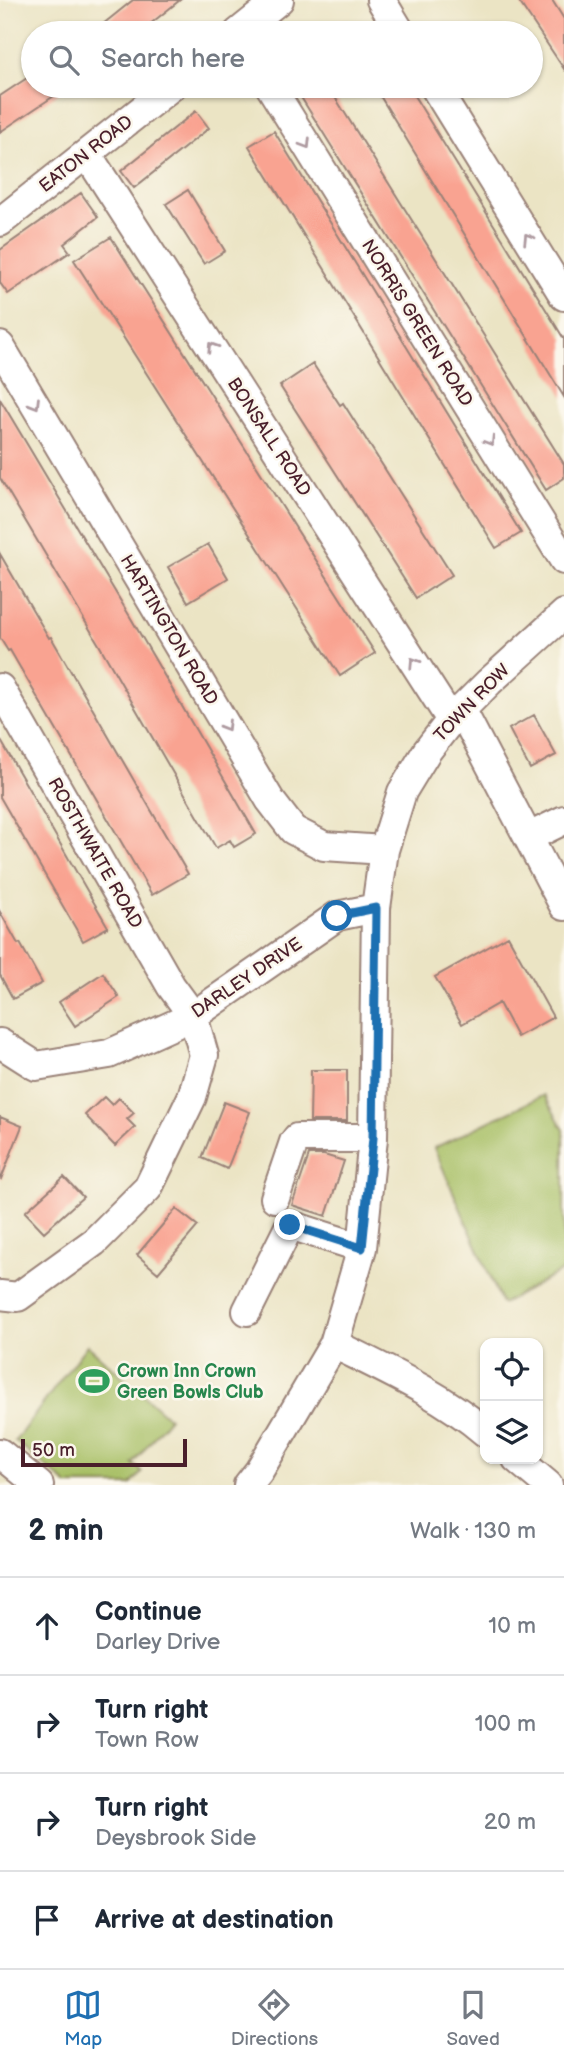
<!DOCTYPE html>
<meta charset="utf-8">
<style>
:root{--surface:#fff;--page:#f6f6f7;--text:#1f2937;--muted:#747a83;--line:#e0e1e3;--accent:#1f6fb2}
body{margin:0;font-family:"Balsamiq Sans",sans-serif;background:var(--page);color:var(--text)}
.controls{position:absolute;right:21px;bottom:21px;display:grid;overflow:hidden;border-radius:14px;box-shadow:0 2px 5px #0004}
.controls button{width:63px;height:63px;display:grid;place-items:center;padding:0;border:0;border-bottom:2px solid var(--line);background:var(--surface);color:var(--text);font:35px sans-serif}
.scale{position:absolute;left:21px;bottom:18px;width:166px;box-sizing:border-box;padding-left:7px;border:4px solid #4a1f2b;border-top:0;font-size:19px;line-height:24px;white-space:nowrap;color:#4a1f2b;-webkit-text-stroke:5px #fbf7ec;paint-order:stroke}
.stop{position:absolute;width:21px;height:21px;margin:-16px;border:5px solid #1f6fb2;border-radius:50%;background:#fff}
.stop.end{background:#1f6fb2;border-color:#fff;box-shadow:0 2px 7px #0008}
.list{margin:0;padding:0;list-style:none}
h2{display:flex;justify-content:space-between;align-items:center;height:91px;margin:0;padding:0 28px;font-size:30px}
h2 small{font-size:23px;font-weight:400;color:var(--muted)}
.list li{display:grid;grid-template-columns:46px 1fr auto;gap:21px;align-items:center;box-sizing:border-box;height:98px;padding:0 28px;border-top:2px solid var(--line)}
.list b{display:block;font-size:26px;white-space:nowrap}
.list p{margin:0;font-size:23px;white-space:nowrap;color:var(--muted)}
.list em{font-size:23px;font-style:normal;color:var(--muted)}
.icon{flex:none;width:38px;height:38px;fill:none;stroke:currentColor;stroke-width:2;stroke-linecap:round;stroke-linejoin:round}
.map{position:relative;flex:none;width:564px;height:1485px;overflow:hidden}
.search{position:absolute;background:var(--surface);box-shadow:0 2px 5px #0004;left:21px;right:21px;top:21px;height:77px;display:flex;align-items:center;gap:18px;box-sizing:border-box;padding:0 24px;border-radius:38px;color:var(--muted);font-size:26px}
.sheet{height:483px;background:var(--surface)}
nav{display:flex;justify-content:space-around;align-items:center;box-sizing:border-box;height:98px;border-top:2px solid var(--line);background:var(--surface);font-size:19px;color:var(--muted)}
nav a{display:grid;justify-items:center;gap:4px}
nav .on{color:var(--accent)}
.map>svg:first-child{display:block}
</style>
<div class="map">
<svg width="564" height="1485" viewBox="0 0 564 1485">
<rect width="100%" height="100%" fill="#fbf7ec"/>
<filter id="ink" filterUnits="userSpaceOnUse"><feTurbulence type="fractalNoise" baseFrequency=".0143" numOctaves="2"/><feDisplacementMap in="SourceGraphic" scale="14" xChannelSelector="R" yChannelSelector="G"/><feConvolveMatrix kernelMatrix="1 2 1 2 8 2 1 2 1" color-interpolation-filters="sRGB"/></filter>
<filter id="wash" filterUnits="userSpaceOnUse"><feTurbulence type="fractalNoise" baseFrequency=".00686" numOctaves="4" result="noise"/><feDisplacementMap in="SourceGraphic" scale="28" xChannelSelector="R" yChannelSelector="G"/><feGaussianBlur stdDeviation="1.57" result="paint"/><feColorMatrix in="noise" values="0 0 0 0 0 0 0 0 0 0 0 0 0 0 0 0 0 1.4 0 .05"/><feComposite in="paint" operator="in"/></filter>
<g filter="url(#wash)">
<rect width="100%" height="100%" fill="#ebe4c4"/>
<path fill="#a7bf65" stroke="#786f48" stroke-width="2" d="M544,1095L564,1130V1270L502,1304L434,1148Z
M87,1345L169,1418L133,1464L142,1472L131,1485H68L15,1441Z"/>
<g id="blocks">
<path fill="#f9a391" d="M133,0H180L139,33H92Z
M518,0H552L564,19V69Z
M33,74V86H69L0,132V96Z
M294,86H328L564,464V478L546,490Z
M374,86H408L502,238L564,339V397Z
M196,111L209,128L134,188L121,171Z
M274,131L521,533L496,548L249,146Z
M188,190L225,251L204,264L166,204Z
M81,193L98,217L64,244L70,252L8,294L0,283V250Z
M111,237L375,653L340,676L74,260Z
M313,364L340,405L343,403L452,575L416,598L280,386Z
M0,399L132,620L256,834L234,847L230,840L216,848L98,643L0,478Z
M208,544L228,578L188,602L168,567Z
M0,554L49,638L51,637L188,874L152,895L10,650L8,651L0,638Z
M534,715L556,755L530,769L509,729Z
M0,739L108,927L83,941L0,797Z
M0,912L18,944L20,943L42,983L13,999L0,975Z
M508,936L553,1017L517,1037L499,1003L462,1024L435,977Z
M103,973L119,997L75,1026L59,1002Z
M311,1070H347V1121H310Z
M104,1097L112,1105L119,1098L134,1113L127,1119L135,1127L115,1146L85,1115Z
M224,1102L250,1112L227,1169L202,1158Z
M0,1117L22,1126L1,1179L0,1178Z
M309,1155H324L344,1161L326,1216L292,1205Z
M64,1177L83,1197L44,1232L25,1212Z
M176,1209L198,1226L158,1273L137,1255Z"/>
</g>
</g>
<g filter="url(#ink)">
<use href="#blocks" fill-opacity="0" stroke="#9a8278" stroke-width="2"/>
<g fill="none" stroke-linecap="round" stroke-linejoin="round">
<g stroke="#9a8278" stroke-width="32">
<path id="minor" d="M381,0L401,33
M238,33L279,0
M270,86L564,560
M434,86L564,296
M87,154L451,720
M0,222L172,86
M0,346L270,800L293,830L324,846L384,850
M0,688L171,986L193,1016L204,1055L192,1097L148,1188L94,1242L18,1297L0,1295
M461,709L564,906
M529,837L564,820
M0,1043L36,1066L109,1054L193,1016L337,916L376,908
M275,1198L294,1142L297,1138H373
M247,1311L290,1225L362,1248
M334,1344C386,1370 440,1394 485,1432
M0,1453L39,1485
M517,1459L548,1485
M248,1485L259,1471L334,1344L362,1248L373,1138L376,908L384,850L402,792L427,751L451,720L489,682L564,614"/>
</g>
<use href="#minor" stroke="#fff" stroke-width="28"/>
</g>
<defs><path id="oneway-chevron" d="M-2-3.5L2.5 0L-2 3.5" fill="none" stroke-width="1.6" stroke-linecap="round" stroke-linejoin="round" transform="scale(1.75)"/></defs>
<g stroke="#ae9aa0">
<use href="#oneway-chevron" transform="translate(306 144) rotate(58)"/>
<use href="#oneway-chevron" transform="translate(528 238) rotate(-122)"/>
<use href="#oneway-chevron" transform="translate(212 347) rotate(-123)"/>
<use href="#oneway-chevron" transform="translate(35 404) rotate(59)"/>
<use href="#oneway-chevron" transform="translate(490 441) rotate(58)"/>
<use href="#oneway-chevron" transform="translate(414 662) rotate(-123)"/>
<use href="#oneway-chevron" transform="translate(226 726) rotate(59)"/>
</g>
</g>
<g fill="none" stroke-linecap="round" stroke-linejoin="round" filter="url(#ink)">
<path stroke="#1f6fb2" stroke-width="9" d="M290,1225L362,1248L373,1138L376,908L337,916"/>
</g>
<defs>
<g id="stadium-bare" transform="scale(2.415)"><path d="M0-5a6.5 5 0 1 0 0 10a6.5 5 0 1 0 0-10ZM-3.5-1.8h7v3.6h-7Z" fill="#2e9e5b" stroke="#fbf7ec" stroke-width="2.5" paint-order="stroke"/></g>
</defs>
<g fill-rule="evenodd">
<use href="#stadium-bare" x="94" y="1381"/>
</g>
<g text-anchor="middle" dominant-baseline="central" stroke-width="5" stroke-linejoin="round" paint-order="stroke">
<g font-size="18" fill="#4a1f2b" stroke="#fbf7ec">
<text transform="translate(86 154) rotate(-38)">EATON ROAD</text>
<text transform="translate(417 323) rotate(58)">NORRIS GREEN ROAD</text>
<text transform="translate(269 437) rotate(57)">BONSALL ROAD</text>
<text transform="translate(169 630) rotate(59)">HARTINGTON ROAD</text>
<text transform="translate(472 703) rotate(-46)">TOWN ROW</text>
<text transform="translate(95 853) rotate(60)">ROSTHWAITE ROAD</text>
<text transform="translate(247 978) rotate(-34)">DARLEY DRIVE</text>
</g>
<g font-size="18" font-weight="bold" fill="#27864d" stroke="#fbf7ec" text-anchor="start">
<text x="117" y="1371">Crown Inn Crown<tspan x="117" dy="21">Green Bowls Club</tspan></text>
</g>
</g>
</svg>
<div class="controls">
<button><svg class="icon" aria-label="locate" viewBox="0 0 24 24"><circle cx="12" cy="12" r="6"/><path d="M12 2v4M12 18v4M2 12h4M18 12h4"/></svg></button>
<button><svg class="icon" aria-label="layers" viewBox="0 0 24 24"><path d="M12 4l9 5-9 5-9-5zM3 14l9 5 9-5"/></svg></button>
</div>
<div class="scale">50 m</div>
<div class="stop" style="left:337px;top:916px"></div>
<div class="stop end" style="left:290px;top:1225px"></div>
<div class="search"><svg class="icon" aria-label="search" viewBox="0 0 24 24"><circle cx="10" cy="10" r="6"/><path d="M15 15l6 6"/></svg>Search here</div>
</div>
<section class="sheet">
<h2>2 min<small>Walk · 130 m</small></h2>
<ul class="list">
<li><svg class="icon" aria-label="ahead" viewBox="0 0 24 24"><path d="M12 20V5M6 11l6-6 6 6"/></svg><div><b>Continue</b><p>Darley Drive</p></div><em>10 m</em></li>
<li><svg class="icon" aria-label="right" viewBox="0 0 24 24"><path d="M7 20v-9h11M14 6l5 5-5 5"/></svg><div><b>Turn right</b><p>Town Row</p></div><em>100 m</em></li>
<li><svg class="icon" aria-label="right" viewBox="0 0 24 24"><path d="M7 20v-9h11M14 6l5 5-5 5"/></svg><div><b>Turn right</b><p>Deysbrook Side</p></div><em>20 m</em></li>
<li><svg class="icon" aria-label="arrive" viewBox="0 0 24 24"><path d="M6 21V4h12l-3 4 3 4H6"/></svg><div><b>Arrive at destination</b></div></li>
</ul>
</section>
<nav>
<a class="on"><svg class="icon" aria-label="map" viewBox="0 0 24 24"><path d="M3 6l6-2 6 2 6-2v14l-6 2-6-2-6 2zM9 4v14M15 6v14"/></svg>Map</a>
<a><svg class="icon" aria-label="directions" viewBox="0 0 24 24"><path d="M12 3l9 9-9 9-9-9zM9 14v-3h6M13 9l2 2-2 2"/></svg>Directions</a>
<a><svg class="icon" aria-label="saved" viewBox="0 0 24 24"><path d="M7 4h10v16l-5-4-5 4z"/></svg>Saved</a>
</nav>
